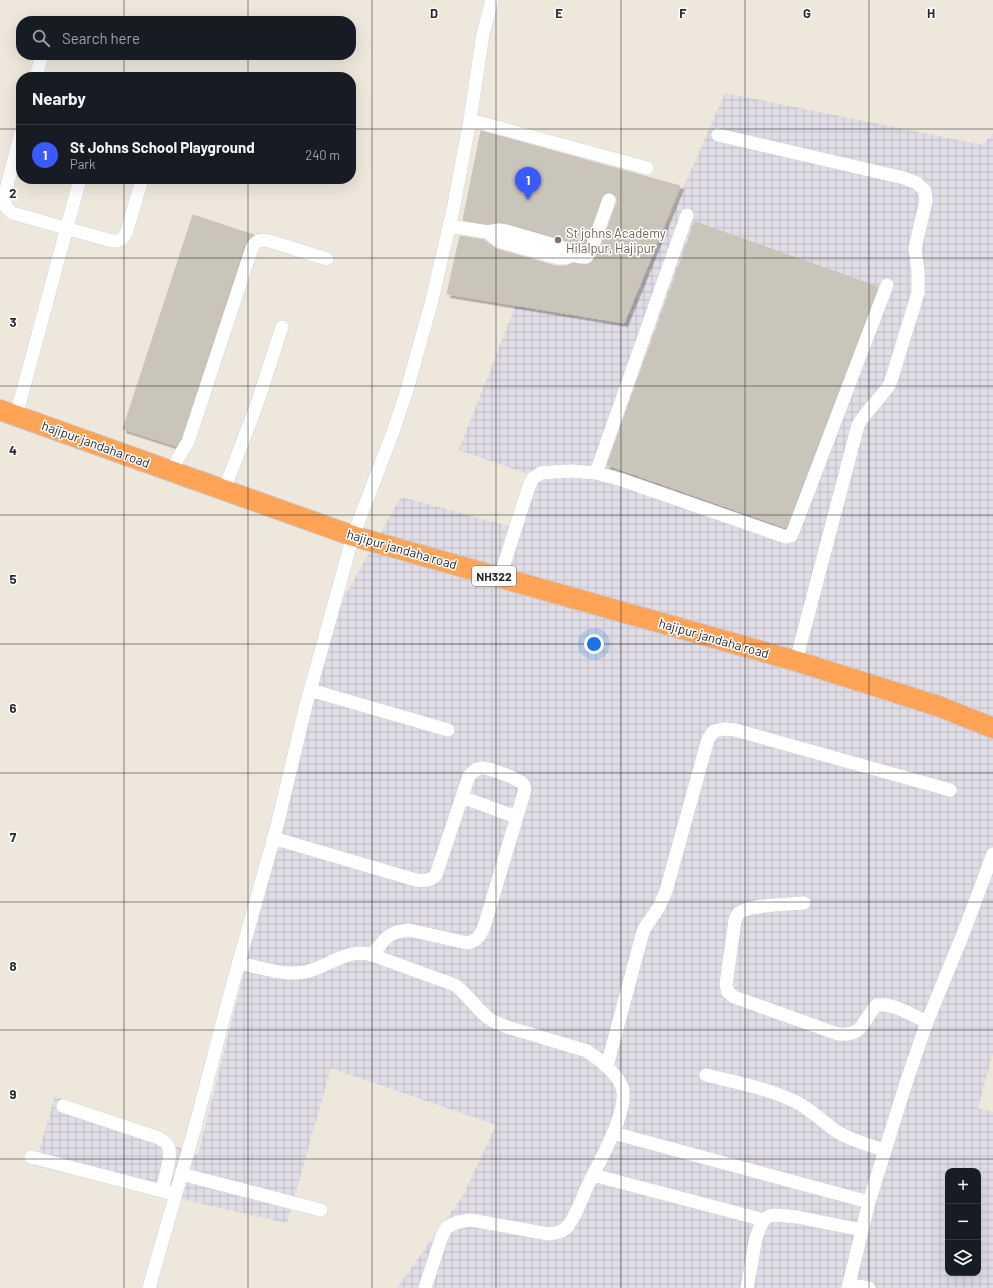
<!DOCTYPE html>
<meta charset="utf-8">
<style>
:root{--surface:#171b24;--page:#242831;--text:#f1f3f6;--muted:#9ea1a6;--line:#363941;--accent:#395aff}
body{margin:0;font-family:Barlow,sans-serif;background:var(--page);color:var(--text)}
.controls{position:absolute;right:12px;bottom:12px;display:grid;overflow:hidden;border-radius:8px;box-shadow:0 4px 16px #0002}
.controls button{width:36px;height:36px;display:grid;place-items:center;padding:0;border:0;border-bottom:1px solid var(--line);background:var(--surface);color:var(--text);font:20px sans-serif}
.you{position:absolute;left:594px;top:644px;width:14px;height:14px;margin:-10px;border:3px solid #fff;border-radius:50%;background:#1a73e8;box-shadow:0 0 0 6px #1a73e833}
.badge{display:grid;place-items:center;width:26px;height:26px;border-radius:50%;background:var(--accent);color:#fff;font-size:13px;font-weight:700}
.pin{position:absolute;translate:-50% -33px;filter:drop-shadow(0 1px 2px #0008)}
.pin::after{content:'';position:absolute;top:21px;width:14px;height:12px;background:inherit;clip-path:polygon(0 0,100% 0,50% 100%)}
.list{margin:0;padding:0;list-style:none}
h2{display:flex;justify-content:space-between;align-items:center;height:52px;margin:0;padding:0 16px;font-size:17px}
h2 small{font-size:13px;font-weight:400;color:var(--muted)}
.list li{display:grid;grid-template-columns:26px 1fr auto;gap:12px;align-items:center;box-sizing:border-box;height:60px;padding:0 16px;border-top:1px solid var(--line)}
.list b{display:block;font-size:15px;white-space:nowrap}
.list p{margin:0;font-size:13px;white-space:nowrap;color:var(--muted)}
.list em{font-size:13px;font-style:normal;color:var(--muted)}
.icon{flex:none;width:22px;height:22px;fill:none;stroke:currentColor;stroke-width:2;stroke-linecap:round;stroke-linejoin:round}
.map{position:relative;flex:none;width:993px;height:1288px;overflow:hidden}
.search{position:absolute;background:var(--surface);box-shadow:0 4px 16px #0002;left:16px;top:16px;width:340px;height:44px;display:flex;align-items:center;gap:10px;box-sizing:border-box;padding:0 14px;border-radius:16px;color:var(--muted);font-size:15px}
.panel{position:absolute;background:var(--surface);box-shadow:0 4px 16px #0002;left:16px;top:72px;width:340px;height:112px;border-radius:16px}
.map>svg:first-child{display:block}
</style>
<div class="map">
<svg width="993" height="1288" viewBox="0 0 993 1288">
<defs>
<pattern id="industrial-grid" width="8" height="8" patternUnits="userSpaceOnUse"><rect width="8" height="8" fill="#e0dde6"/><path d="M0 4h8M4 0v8" fill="none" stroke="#c0bec5"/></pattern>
<filter id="shadow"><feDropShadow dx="3.5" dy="3.5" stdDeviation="0" flood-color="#0004"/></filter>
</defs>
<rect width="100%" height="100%" fill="#eee7dc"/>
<path fill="url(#industrial-grid)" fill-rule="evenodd" d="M725,93L983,145L993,133V1053L978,1108L993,1112V1288H397L464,1194L496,1125L331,1068L287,1223L35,1166L55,1096L198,1155L334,615L401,497L516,528L534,476L459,450L522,289L624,323ZM948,1171H978V1273H948Z"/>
<path fill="#c9c5bb" stroke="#cac3b6" filter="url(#shadow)" d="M481,131L680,186L624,323L447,294L460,236L484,240L496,249L556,266H566L573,263L586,265L592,262L598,253L617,202V198L612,193L608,192L604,194L582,249L563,239L508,223L498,222L488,224L463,220Z
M193,215L254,235L249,239L244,245L181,439L176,446L123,429Z
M695,222L878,287L786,528L607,465Z"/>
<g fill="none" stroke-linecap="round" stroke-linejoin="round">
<g stroke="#d1d5e5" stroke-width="14">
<path id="minor" d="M36,77L42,55
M470,120L647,168
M21,132L4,198L6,207L12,213L112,241C121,241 124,239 127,231L142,179
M718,135L904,178L917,183L925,191L926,201L915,248L918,271V293L890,384C880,399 867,410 858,425L796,661
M449,226L488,232L499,230L506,231L561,247C571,251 573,258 586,257L591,250L609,200
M488,232L498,241L558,258H566L572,255
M16,416L80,179
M173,472L178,458L188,442L252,248C256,241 260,239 269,241L327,259
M596,473L687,215
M224,490L256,407L282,327
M500,577L529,486L533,478L541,473L553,472L571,471L596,473L622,480L783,536L786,537L791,536L794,529L887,285
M310,690L448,730
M462,797L516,817
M273,838L416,880C425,881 430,881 436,875L469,776C473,772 476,768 482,768C489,768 520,779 523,784C525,787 525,790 524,793L484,927C480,936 477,941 467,943L409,930C387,932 385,939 372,955
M804,903C792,904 745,905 738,914C737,916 736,918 735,920L726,985L728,992L734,997L838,1034C865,1036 861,1021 877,1005C894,1003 911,1015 927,1022
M238,963C260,967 283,976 305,972C324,968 340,954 360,953C364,953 368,954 372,955L455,985C467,994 475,1007 487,1017C493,1022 500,1024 507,1027L587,1051C599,1059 621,1076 623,1091C626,1116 599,1162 588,1185C582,1198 577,1214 568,1226C563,1232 556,1233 549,1234L471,1220L458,1222L447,1227L442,1236L425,1288
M607,1066L641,939L644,929L659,907L666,891L708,739L714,731L724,729L735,730L950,790
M706,1075C735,1082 766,1088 794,1101C809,1108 822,1121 836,1131C850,1140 868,1145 884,1150
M63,1106L159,1138C161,1140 165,1141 167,1144C174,1152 164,1180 162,1190
M613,1133L869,1202
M31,1157L170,1193
M181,1174L321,1210
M593,1175L764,1220
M849,1284L869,1288
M149,1288L195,1127L230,994L276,830L306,705L353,536L393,432L406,393L431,304L453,210L470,120L483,34L492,0
M747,1288L756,1238L760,1227L764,1220L769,1216L776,1215L797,1217L862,1230
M848,1288L869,1202L907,1080L927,1022L963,934L993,854"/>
</g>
<g stroke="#c8c8c8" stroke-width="22">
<path id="highway" d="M0,410L353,536L796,661L938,706L993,728"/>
</g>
<use href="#minor" stroke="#fff" stroke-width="13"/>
<use href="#highway" stroke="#ffa357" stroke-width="20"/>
</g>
<path fill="none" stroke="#2b2b2b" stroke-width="1" stroke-opacity="0.55" d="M124,0V21M248,0V21M372,0V1288M496,0V1288M621,0V1288M745,0V1288M869,0V1288M124,55V77M248,55V77M0,129H21M351,129H993M124,179V1288M248,179V1288M0,258H993M0,386H993M0,515H993M0,644H993M0,773H993M0,902H993M0,1030H993M0,1159H993"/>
<circle fill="#8d6e63" stroke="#fff" stroke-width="1.5" cx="558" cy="240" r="4"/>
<g text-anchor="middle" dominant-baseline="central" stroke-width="3" stroke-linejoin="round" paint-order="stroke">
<rect fill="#fff" stroke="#6b6b6b" stroke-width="1" x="472" y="566" width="44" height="20" rx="3"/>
<g font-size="12" font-weight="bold" fill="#2b2b2b">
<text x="494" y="576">NH322</text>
</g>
<g font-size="13" fill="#785e54" stroke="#fff" text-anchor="start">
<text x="566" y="233">St johns Academy<tspan x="566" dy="15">Hilalpur, Hajipur</tspan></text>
</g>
<g font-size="13" fill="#2b2b2b" stroke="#fff">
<text transform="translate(96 444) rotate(20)">hajipur jandaha road</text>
<text transform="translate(402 549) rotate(16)">hajipur jandaha road</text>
<text transform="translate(714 638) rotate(16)">hajipur jandaha road</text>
</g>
</g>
<g font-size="13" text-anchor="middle" font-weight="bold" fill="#2b2b2b" stroke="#fff" stroke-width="3" stroke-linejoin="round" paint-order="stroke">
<text x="434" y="18">D</text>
<text x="559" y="18">E</text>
<text x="683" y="18">F</text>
<text x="807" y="18">G</text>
<text x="931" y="18">H</text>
<text x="13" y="198">2</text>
<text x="13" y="327">3</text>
<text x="13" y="455">4</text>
<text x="13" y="584">5</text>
<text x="13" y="713">6</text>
<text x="13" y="842">7</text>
<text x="13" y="971">8</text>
<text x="13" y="1099">9</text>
</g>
</svg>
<div class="controls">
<button>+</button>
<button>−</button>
<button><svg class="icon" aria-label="layers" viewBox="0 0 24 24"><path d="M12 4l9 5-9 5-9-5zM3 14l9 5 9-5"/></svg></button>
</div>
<div class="you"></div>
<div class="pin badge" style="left:528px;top:200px">1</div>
<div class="search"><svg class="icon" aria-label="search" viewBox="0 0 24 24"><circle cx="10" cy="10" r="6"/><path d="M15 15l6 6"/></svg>Search here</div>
<section class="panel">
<h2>Nearby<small></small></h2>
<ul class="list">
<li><span class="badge">1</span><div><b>St Johns School Playground</b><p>Park</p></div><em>240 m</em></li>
</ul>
</section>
</div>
